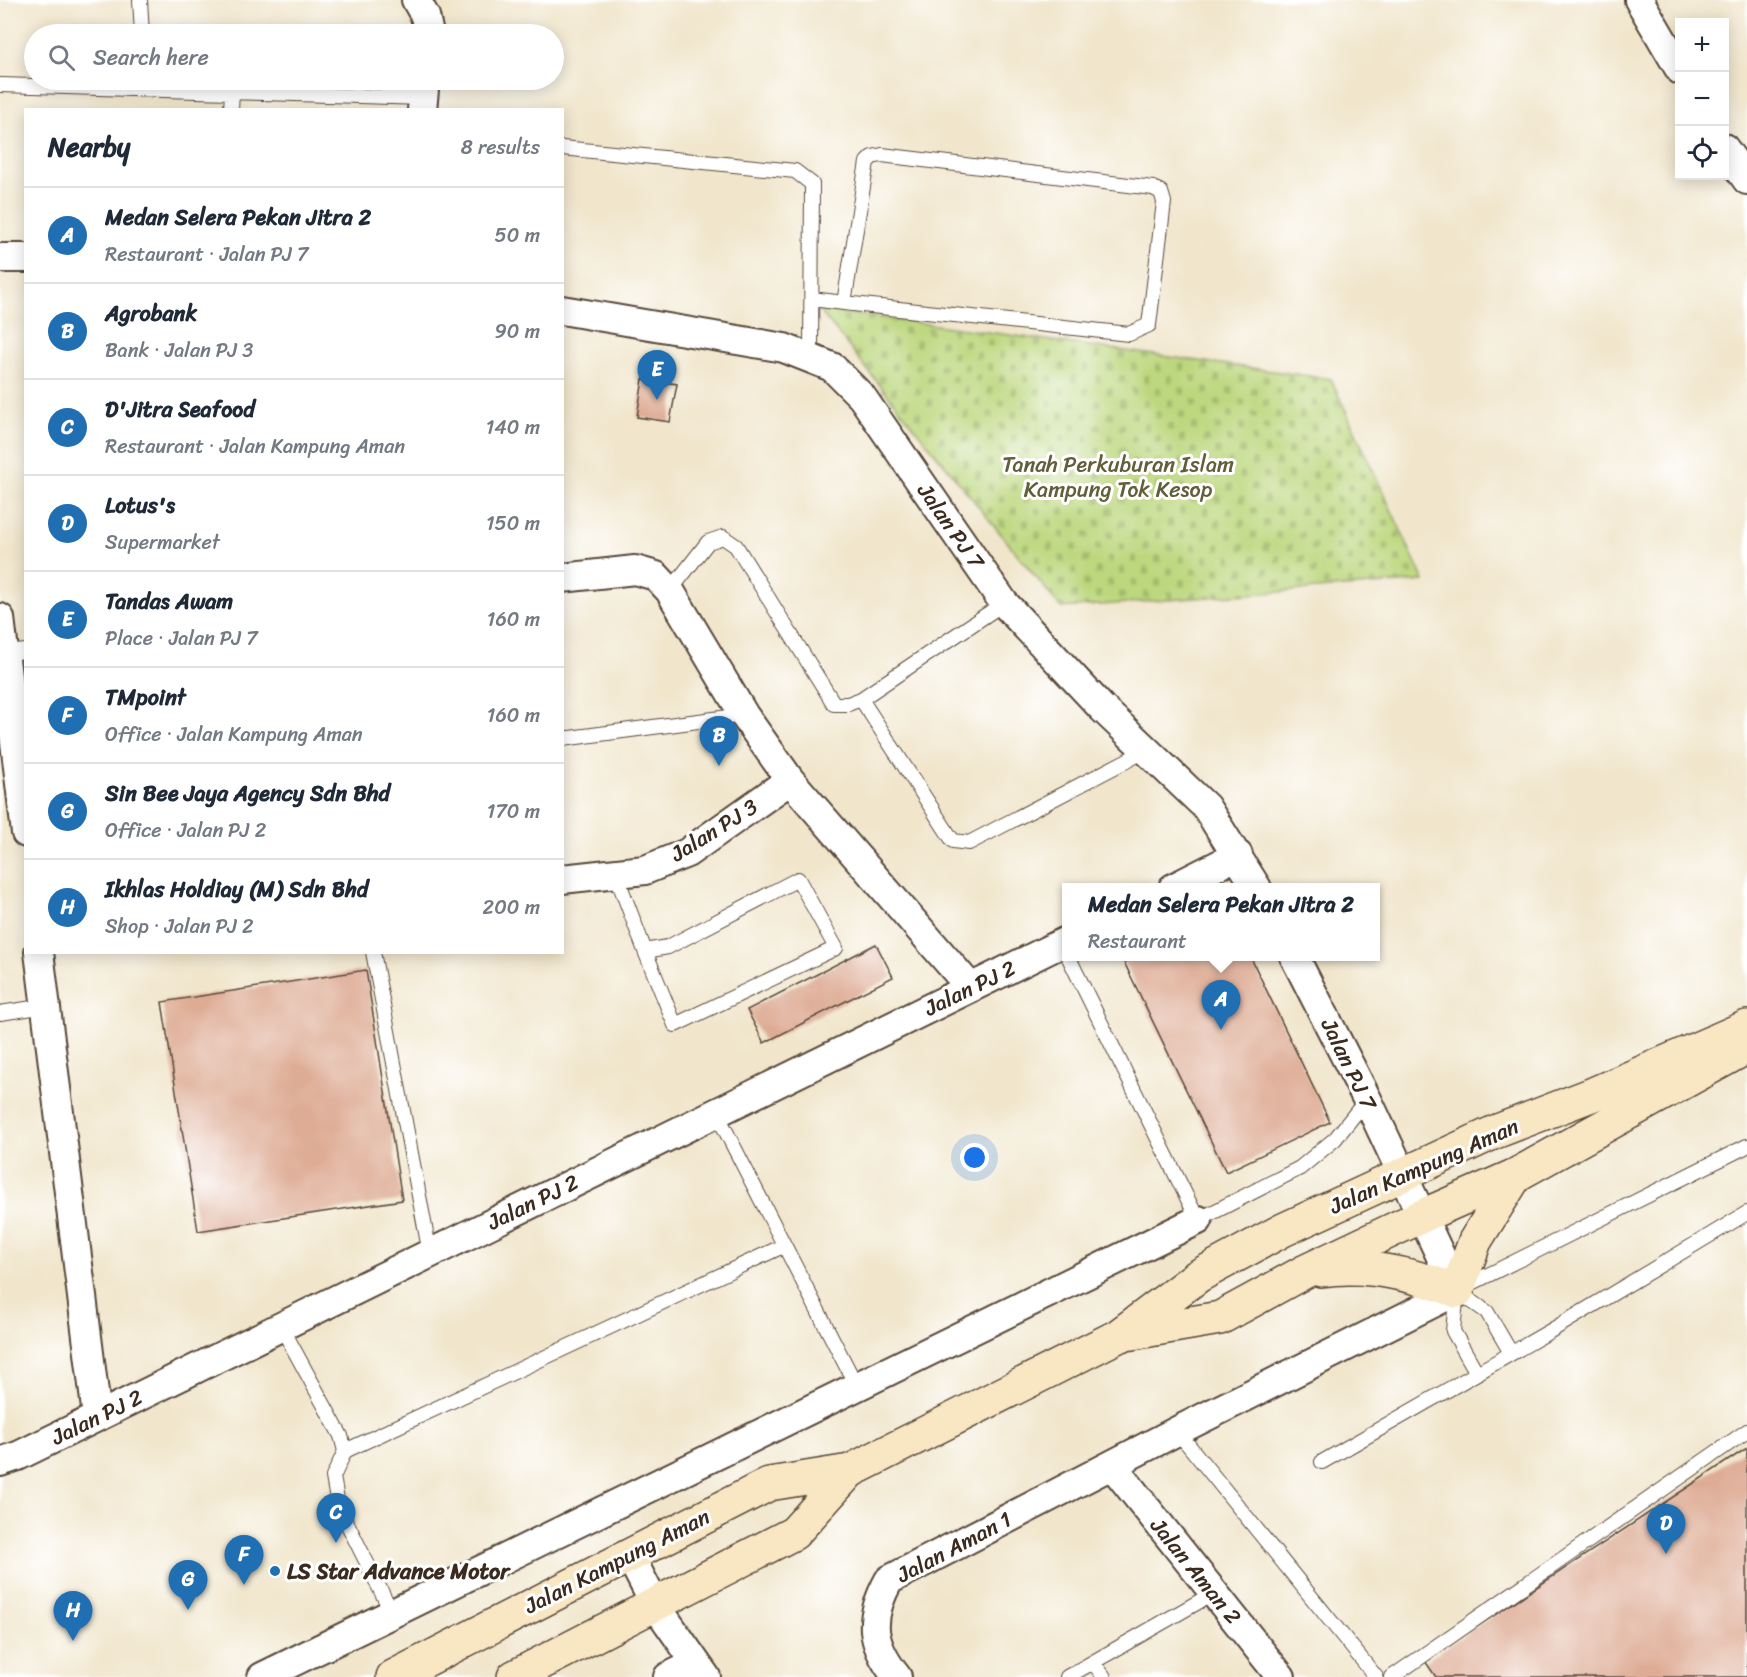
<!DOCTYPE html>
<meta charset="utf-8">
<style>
:root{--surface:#fff;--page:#f6f6f7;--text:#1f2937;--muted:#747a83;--line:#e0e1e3;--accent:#1f6fb2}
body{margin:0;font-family:Sriracha,sans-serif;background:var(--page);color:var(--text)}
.controls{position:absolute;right:18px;top:18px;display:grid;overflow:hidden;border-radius:0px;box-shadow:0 3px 15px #0003}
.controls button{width:54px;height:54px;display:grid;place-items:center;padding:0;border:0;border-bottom:2px solid var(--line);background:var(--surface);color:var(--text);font:30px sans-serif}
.you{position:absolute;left:975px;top:1158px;width:21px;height:21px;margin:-15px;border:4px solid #fff;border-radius:50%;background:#1a73e8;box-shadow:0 0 0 9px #1a73e833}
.badge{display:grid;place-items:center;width:39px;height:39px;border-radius:50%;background:var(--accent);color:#fff;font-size:20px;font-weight:700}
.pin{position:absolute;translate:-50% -50px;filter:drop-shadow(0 2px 3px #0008)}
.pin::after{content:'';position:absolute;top:32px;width:21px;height:18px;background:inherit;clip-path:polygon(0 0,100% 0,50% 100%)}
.popup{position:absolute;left:1062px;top:883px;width:318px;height:78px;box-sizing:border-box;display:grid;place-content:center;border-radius:0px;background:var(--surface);filter:drop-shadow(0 2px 4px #0005);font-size:20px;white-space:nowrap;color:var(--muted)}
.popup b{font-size:22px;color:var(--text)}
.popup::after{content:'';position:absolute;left:50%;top:100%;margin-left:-12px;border:12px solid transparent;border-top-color:var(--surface)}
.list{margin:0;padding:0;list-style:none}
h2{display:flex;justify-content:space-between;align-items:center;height:78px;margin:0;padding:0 24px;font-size:26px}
h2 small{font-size:20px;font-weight:400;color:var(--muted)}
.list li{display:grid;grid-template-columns:39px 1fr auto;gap:18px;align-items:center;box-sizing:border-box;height:96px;padding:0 24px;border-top:2px solid var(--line)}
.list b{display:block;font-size:22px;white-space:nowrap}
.list p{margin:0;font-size:20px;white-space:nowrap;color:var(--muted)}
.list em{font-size:20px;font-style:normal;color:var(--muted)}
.icon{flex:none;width:33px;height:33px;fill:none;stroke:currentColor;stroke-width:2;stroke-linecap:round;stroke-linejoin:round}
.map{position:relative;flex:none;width:1747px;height:1677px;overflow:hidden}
.search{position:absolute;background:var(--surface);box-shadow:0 3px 15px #0003;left:24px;top:24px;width:540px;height:66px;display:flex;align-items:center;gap:15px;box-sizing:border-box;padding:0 21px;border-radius:33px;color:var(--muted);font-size:22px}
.panel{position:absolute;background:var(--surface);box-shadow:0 3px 15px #0003;left:24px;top:108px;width:540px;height:846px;border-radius:0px}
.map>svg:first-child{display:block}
</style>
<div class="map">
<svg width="1747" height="1677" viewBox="0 0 1747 1677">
<defs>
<pattern id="cemetery-stones" width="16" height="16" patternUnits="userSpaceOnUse" patternTransform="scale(1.5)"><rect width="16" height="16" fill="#bcd77d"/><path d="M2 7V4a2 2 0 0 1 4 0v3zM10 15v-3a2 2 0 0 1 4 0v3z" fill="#a2b96c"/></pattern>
</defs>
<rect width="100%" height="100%" fill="#fff"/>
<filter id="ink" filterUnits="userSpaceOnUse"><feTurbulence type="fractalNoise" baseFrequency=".0167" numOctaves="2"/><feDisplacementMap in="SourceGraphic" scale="12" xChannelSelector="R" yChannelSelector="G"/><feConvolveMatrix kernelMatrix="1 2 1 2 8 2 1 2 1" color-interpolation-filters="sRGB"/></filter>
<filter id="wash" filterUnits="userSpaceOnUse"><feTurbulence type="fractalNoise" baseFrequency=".008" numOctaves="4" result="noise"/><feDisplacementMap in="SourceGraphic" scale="24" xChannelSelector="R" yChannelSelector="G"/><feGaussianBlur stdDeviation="1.35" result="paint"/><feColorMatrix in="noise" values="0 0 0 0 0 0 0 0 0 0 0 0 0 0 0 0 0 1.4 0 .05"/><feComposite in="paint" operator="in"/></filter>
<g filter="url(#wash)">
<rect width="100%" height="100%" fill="#f1e6cc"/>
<path fill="url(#cemetery-stones)" stroke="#7c804e" stroke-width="1.5" d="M818,309L1331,379L1424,581L1061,608Z"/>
<g id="blocks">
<path fill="#deac94" d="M643,379L677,384L670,422L637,417Z
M876,944L893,977L764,1043L747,1010Z
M1121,956H1250L1330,1122L1226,1172Z
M366,970L402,1200L198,1231L162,1002Z
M1747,1448V1677H1436L1425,1661Z"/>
</g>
</g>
<g filter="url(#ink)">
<use href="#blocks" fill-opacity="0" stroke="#564638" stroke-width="1.5"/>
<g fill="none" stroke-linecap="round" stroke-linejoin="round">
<g stroke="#564638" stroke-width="16">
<path id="lane" d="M140,0L142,34
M0,85L423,98
M231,110L232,92
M562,148L795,171L812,184L811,357
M812,299L844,303L1129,334L1149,325L1164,202L1161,192L1153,188L882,155L872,157L867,162L844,303
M670,591L708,542L723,537L736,546L834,704H848L861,699L1004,603
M5,653L26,651
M861,699L953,841L969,843L1147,750
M562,739L744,715
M615,872L645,951L668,947L798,879L836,948L675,1025L645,951
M373,952L430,1254
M1068,956L1198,1220L1300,1168L1335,1139L1367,1099
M0,1013L46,1006
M716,1112L856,1385
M1464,1287L1747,1146
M1457,1291L1453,1331L1477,1373
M1457,1291L1487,1312L1511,1353
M281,1326L341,1436L345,1451L333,1477L338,1505L393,1615
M1177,1431L1376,1677
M345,1451L783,1246
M1322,1462L1552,1330L1747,1213
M1093,1662L1104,1677
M1067,1677L1214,1593
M1392,1677L1747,1431"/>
</g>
<g stroke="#564638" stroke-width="32">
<path id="street" d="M416,0L425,16L429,34
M1639,0L1680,70
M422,110L425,80
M1724,148L1747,180
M0,258H26
M562,310L784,348L832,367L862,397L1004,603L1102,708L1206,807L1257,888
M562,578L635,570L656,576L670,591L744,715L790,780L970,987
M0,618L26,833
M562,879L645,870L687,853L790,780
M1173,888L1238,855
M39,952L97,1417
M0,1462L18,1456L1066,941
M1112,1465L1281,1677
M629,1554L654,1603L706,1677
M262,1677L1198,1220
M668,1677L696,1663
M897,1677C870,1643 868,1618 889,1580L1177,1431L1457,1291L1367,1099L1294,956"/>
</g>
<g stroke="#564638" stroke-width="36">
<path id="secondary" d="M1321,1270C1367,1263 1413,1274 1457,1291L1475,1241L1516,1175
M1126,1334L1220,1318L1304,1272L1422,1216L1516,1175L1747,1047
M393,1677L769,1484L850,1471L1118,1336L1198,1276L1283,1230L1495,1132L1591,1095L1747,1027
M514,1677L794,1533L850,1471"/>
</g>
<use href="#lane" stroke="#fff" stroke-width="14"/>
<use href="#street" stroke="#fff" stroke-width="28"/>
<use href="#secondary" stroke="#f9e7c3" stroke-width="33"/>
</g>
</g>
<circle fill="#1f6fb2" stroke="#fff" stroke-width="2" cx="275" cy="1571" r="6"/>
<g text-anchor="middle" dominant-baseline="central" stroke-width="6" stroke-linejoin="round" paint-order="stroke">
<g font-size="22" fill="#625e3a" stroke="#fff">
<text x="1118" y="464">Tanah Perkuburan Islam<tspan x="1118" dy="25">Kampung Tok Kesop</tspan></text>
</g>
<g font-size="22" fill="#3b2a1e" stroke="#fff">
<text transform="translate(951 526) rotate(55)">Jalan PJ 7</text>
<text transform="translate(714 830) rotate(-32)">Jalan PJ 3</text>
<text transform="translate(970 988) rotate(-26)">Jalan PJ 2</text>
<text transform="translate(1349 1064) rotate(64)">Jalan PJ 7</text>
<text transform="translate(1424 1166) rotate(-24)">Jalan Kampung Aman</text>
<text transform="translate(533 1202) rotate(-26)">Jalan PJ 2</text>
<text transform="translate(97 1417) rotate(-26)">Jalan PJ 2</text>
<text transform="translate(954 1547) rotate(-28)">Jalan Aman 1</text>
<text transform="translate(617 1561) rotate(-27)">Jalan Kampung Aman</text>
<text transform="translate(1196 1571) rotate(51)">Jalan Aman 2</text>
</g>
<g font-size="22" font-weight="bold" fill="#3b2a1e" stroke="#fff" text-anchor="start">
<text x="287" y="1571">LS Star Advance Motor</text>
</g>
</g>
</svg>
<div class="controls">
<button>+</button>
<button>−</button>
<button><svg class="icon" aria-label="locate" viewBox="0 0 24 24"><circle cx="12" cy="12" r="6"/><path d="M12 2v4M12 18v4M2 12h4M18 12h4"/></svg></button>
</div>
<div class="you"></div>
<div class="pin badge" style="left:1221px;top:1030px">A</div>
<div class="popup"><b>Medan Selera Pekan Jitra 2</b>Restaurant</div>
<div class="pin badge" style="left:719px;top:766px">B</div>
<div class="pin badge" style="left:336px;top:1543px">C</div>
<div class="pin badge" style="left:1666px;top:1554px">D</div>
<div class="pin badge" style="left:657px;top:400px">E</div>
<div class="pin badge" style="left:244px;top:1585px">F</div>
<div class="pin badge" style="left:188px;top:1610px">G</div>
<div class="pin badge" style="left:73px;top:1641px">H</div>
<div class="search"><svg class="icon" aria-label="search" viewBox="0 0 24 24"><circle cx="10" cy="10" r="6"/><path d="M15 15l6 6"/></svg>Search here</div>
<section class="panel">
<h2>Nearby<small>8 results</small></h2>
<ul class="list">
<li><span class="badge">A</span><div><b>Medan Selera Pekan Jitra 2</b><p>Restaurant · Jalan PJ 7</p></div><em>50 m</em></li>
<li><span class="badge">B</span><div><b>Agrobank</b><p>Bank · Jalan PJ 3</p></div><em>90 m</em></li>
<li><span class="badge">C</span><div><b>D'Jitra Seafood</b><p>Restaurant · Jalan Kampung Aman</p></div><em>140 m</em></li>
<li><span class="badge">D</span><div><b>Lotus's</b><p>Supermarket</p></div><em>150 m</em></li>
<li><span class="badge">E</span><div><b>Tandas Awam</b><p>Place · Jalan PJ 7</p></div><em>160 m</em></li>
<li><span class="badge">F</span><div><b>TMpoint</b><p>Office · Jalan Kampung Aman</p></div><em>160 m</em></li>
<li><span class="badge">G</span><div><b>Sin Bee Jaya Agency Sdn Bhd</b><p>Office · Jalan PJ 2</p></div><em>170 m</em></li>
<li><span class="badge">H</span><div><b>Ikhlas Holdiay (M) Sdn Bhd</b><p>Shop · Jalan PJ 2</p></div><em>200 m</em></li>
</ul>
</section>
</div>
